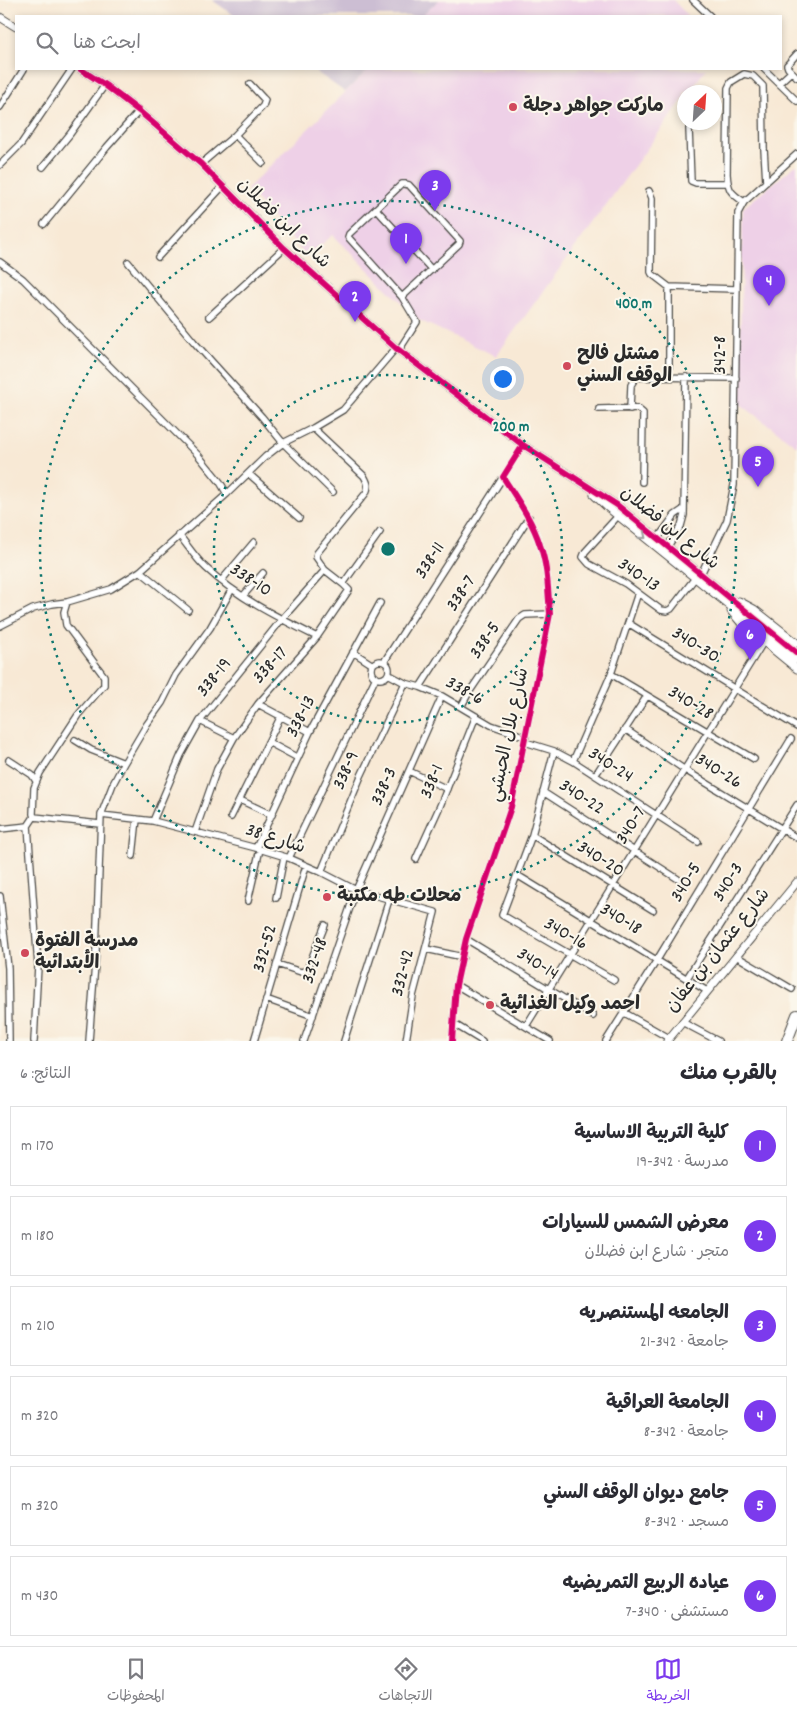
<!DOCTYPE html>
<html lang="ar">
<meta charset="utf-8">
<style>
:root{--surface:#fff;--page:#f7f7f7;--text:#2b2b33;--muted:#7c7c81;--line:#e1e1e2;--accent:#7c3aed}
body{margin:0;font-family:Dekko,"Playpen Sans Arabic",sans-serif;background:var(--page);color:var(--text);direction:rtl}
.compass{position:absolute;left:677px;top:85px;width:45px;height:45px;border-radius:50%;background:var(--surface);box-shadow:0 2px 8px #0003;rotate:25deg}
.you{position:absolute;left:502px;top:378px;width:18px;height:18px;margin:-12px;border:4px solid #fff;border-radius:50%;background:#1a73e8;box-shadow:0 0 0 8px #1a73e833}
.badge{display:grid;place-items:center;width:32px;height:32px;border-radius:50%;background:var(--accent);color:#fff;font-size:16px;font-weight:700}
.pin{position:absolute;translate:-50% -41px;filter:drop-shadow(0 1px 2px #0008)}
.pin::after{content:'';position:absolute;top:26px;width:18px;height:15px;background:inherit;clip-path:polygon(0 0,100% 0,50% 100%)}
.list{margin:0;padding:0;list-style:none}
h2{display:flex;justify-content:space-between;align-items:center;height:65px;margin:0;padding:0 20px;font-size:21px}
h2 small{font-size:16px;font-weight:400;color:var(--muted)}
.list li{display:grid;grid-template-columns:32px 1fr auto;gap:15px;align-items:center;box-sizing:border-box;height:80px;margin:0 10px 10px;padding:0 10px;border:1px solid var(--line);border-radius:0px}
.list b{display:block;font-size:19px;white-space:nowrap}
.list p{margin:0;font-size:16px;white-space:nowrap;color:var(--muted)}
.list em{font-size:16px;font-style:normal;color:var(--muted)}
.icon{flex:none;width:28px;height:28px;fill:none;stroke:currentColor;stroke-width:2;stroke-linecap:round;stroke-linejoin:round}
.map{position:relative;flex:none;width:797px;height:1041px;overflow:hidden;direction:ltr}
.search{position:absolute;background:var(--surface);box-shadow:0 2px 8px #0003;left:15px;right:15px;top:15px;height:55px;display:flex;align-items:center;gap:12px;box-sizing:border-box;padding:0 18px;border-radius:0px;color:var(--muted);font-size:19px}
.sheet{height:605px;background:var(--surface)}
nav{display:flex;justify-content:space-around;align-items:center;box-sizing:border-box;height:70px;border-top:1px solid var(--line);background:var(--surface);font-size:14px;color:var(--muted)}
nav a{display:grid;justify-items:center;gap:2px}
nav .on{color:var(--accent)}
.map>svg:first-child{display:block}
</style>
<div class="map">
<svg width="797" height="1041" viewBox="0 0 797 1041">
<rect width="100%" height="100%" fill="#fbf7ec"/>
<filter id="ink" filterUnits="userSpaceOnUse"><feTurbulence type="fractalNoise" baseFrequency=".02" numOctaves="2"/><feDisplacementMap in="SourceGraphic" scale="10" xChannelSelector="R" yChannelSelector="G"/><feConvolveMatrix kernelMatrix="1 2 1 2 8 2 1 2 1" color-interpolation-filters="sRGB"/></filter>
<filter id="wash" filterUnits="userSpaceOnUse"><feTurbulence type="fractalNoise" baseFrequency=".0096" numOctaves="4" result="noise"/><feDisplacementMap in="SourceGraphic" scale="20" xChannelSelector="R" yChannelSelector="G"/><feGaussianBlur stdDeviation="1.12" result="paint"/><feColorMatrix in="noise" values="0 0 0 0 0 0 0 0 0 0 0 0 0 0 0 0 0 1.4 0 .05"/><feComposite in="paint" operator="in"/></filter>
<g filter="url(#wash)">
<rect width="100%" height="100%" fill="#f8e9d5"/>
<path fill="#eed0e7" d="M439,0H673L688,16H422Z
M369,69H706L689,92H684V98L496,356L419,320L333,235L307,257L247,189Z
M797,164V446L739,403L743,208Z"/>
<path fill="#ccbed3" d="M212,0H439L422,16H235Z
M312,69H369L345,92Z"/>
</g>
<g filter="url(#ink)">
<g fill="none" stroke-linecap="round" stroke-linejoin="round">
<g stroke="#4a4844" stroke-width="8">
<path id="minor" d="M693,0L710,16
M797,54L787,65L788,68L797,77
M764,69L797,101
M779,83L791,72
M0,107L24,69
M689,129L691,181L696,183H728
M235,135L263,163
M201,164L235,135L263,106L265,100L263,98L250,84
M0,165L21,144L72,69
M43,167L70,134L105,85
M649,191L652,198L651,272L652,274L669,287L736,289
M744,202C731,193 728,191 727,174L728,88L731,82L744,74L753,76L763,86L764,149L766,182
M376,209L432,270
M44,224L107,147L139,111
M158,257L223,186
M0,262L23,279L198,455L220,482L227,494
M128,262L194,342L262,417L283,443L333,492
M669,287V376
M209,317L284,248
M399,350L417,322L402,297L348,237L349,234L402,184H405L409,185L460,241L459,244L402,297
M599,409L637,408L643,413L642,482
M630,409L631,385L636,377L736,378
M313,428L364,476C368,483 369,486 366,493L317,553L316,557L325,570L343,584
M249,474L299,518
M618,516L585,552L583,557L589,564L626,584L661,610L667,611L671,609L695,578
M179,535C188,546 196,559 206,568C238,598 279,618 317,637
M658,538L675,515L684,509
M668,546L681,526L684,515L686,377
M140,571L188,610
M701,574L727,520L734,485L738,213L744,202L797,154
M221,581L254,542
M243,596L263,573
M628,623L797,727
M0,626L33,609L52,604L67,602L111,589L140,571L227,494L265,457L283,443L313,428L343,410L396,348
M353,652L373,665
M371 670a9 9 0 1 1 18 0a9 9 0 1 1-18 0Z
M384,662L503,477
M388,674L405,683L420,687L442,696L491,725L526,737
M611,674L754,759
M420,687L529,517
M258,704L310,732
M461,707L468,694L519,619L525,615L550,614
M200,721L234,738
M625,729L685,770L797,838
M75,740L91,750L124,763
M268,742L298,758
M525,742L554,751L573,761L698,842
M554,751L532,835L502,915L614,980
M9,760L32,775L36,781
M573,761L611,674L638,593
M409,771L447,789
M596,774L647,696
M543,792L678,879
M240,800L272,815
M101,815L153,821L256,848L289,858L321,872L356,890L435,912L413,996L406,1041
M34,817L33,814L34,788L40,773L78,715L104,685V676L66,625L64,612L67,602
M231,817L281,716
M153,821L181,755L200,721L282,619L325,570
M28,826L38,966L34,1041
M0,829L28,826L34,817L100,824
M195,832L217,769L234,738L258,704L317,637L349,590L343,584L380,532
M532,835L653,910
M256,848L310,732L380,603
M133,856L137,819
M289,858L376,677
M416,859L440,806L476,716
M321,872L361,776L405,683
M517,875L707,991
M0,896L8,968L9,1041
M276,898L284,857
M248,901L260,849
M466,939L593,1016
M426,949L463,957
M736,956L792,989
M277,964L301,972L307,970L325,925
M687,978L797,805
M456,985L550,1041
M266,999L313,1016
M623,1012L669,1038
M682,1022L718,1041
M454,1024L482,1041
M526,1026L764,641
M89,1041L96,951L101,815L113,784L124,763L147,724L162,703L176,675L210,628L232,589
M254,1041L306,866
M304,1041L356,890L442,696
M344,1041L389,900
M452,1041L456,985L466,939L511,807L550,614C548,592 548,567 540,545C532,520 517,499 503,477L523,445
M606,1041L657,960L791,739"/>
</g>
<g stroke="#4a4844" stroke-width="9">
<path id="tertiary" d="M0,17L16,27
M80,69L105,85L139,111L201,164L284,248L396,348L523,445L617,505L797,653
M594,492V495L607,507L797,660
M739,601L754,609L797,643
M731,611L742,624L797,669
M667,1041L797,882"/>
</g>
<g stroke="#4a4844" stroke-width="12">
<path id="motorway" d="M787,1041L797,1015"/>
</g>
<use href="#minor" stroke="#fff" stroke-width="5.5"/>
<use href="#tertiary" stroke="#fff" stroke-width="7"/>
<use href="#motorway" stroke="#fff" stroke-width="10"/>
<g stroke="#fbf7ec" stroke-width="9">
<path id="cycleway" d="M80,69L105,85L139,111L201,164L284,248L396,348L523,445L617,505L797,653
M452,1041L456,985L466,939L511,807L550,614C548,592 548,567 540,545C532,520 517,499 503,477L523,445"/>
</g>
<use href="#cycleway" stroke="#d6006c" stroke-width="6"/>
</g>
<defs><path id="oneway-chevron" d="M-2-3.5L2.5 0L-2 3.5" fill="none" stroke-width="1.6" stroke-linecap="round" stroke-linejoin="round" transform="scale(1.25)"/></defs>
<use stroke="#a0a0a0" href="#oneway-chevron" transform="translate(643 536) rotate(39)"/>
</g>
<g fill="none" stroke="#0f766e" stroke-width="2.5" stroke-dasharray="2.5 5">
<circle cx="388" cy="549" r="174"/>
<circle cx="388" cy="549" r="348"/>
</g>
<g fill="#d1495b" stroke="#fbf7ec" stroke-width="2">
<circle cx="513" cy="107" r="5"/>
<circle cx="567" cy="366" r="5"/>
<circle cx="327" cy="897" r="5"/>
<circle cx="25" cy="953" r="5"/>
<circle cx="490" cy="1005" r="5"/>
</g>
<g text-anchor="middle" dominant-baseline="central" stroke-width="4" stroke-linejoin="round" paint-order="stroke">
<g font-size="19" font-weight="bold" fill="#2b2b2b" stroke="#fbf7ec" text-anchor="start">
<text x="523" y="107">ماركت جواهر دجلة</text>
<text x="577" y="355">مشتل فالح<tspan x="577" dy="22">الوقف السني</tspan></text>
<text x="337" y="897">محلات طه مكتبة</text>
<text x="35" y="942">مدرسة الفتوة<tspan x="35" dy="22">الأبتدائية</tspan></text>
<text x="500" y="1005">احمد وكيل الغذائية</text>
</g>
<g font-size="19" fill="#2b2b2b" stroke="#fbf7ec">
<text transform="translate(283 224) rotate(44)">شارع ابن فضلان</text>
<text transform="translate(721 355) rotate(-90)">342-8</text>
<text transform="translate(669 529) rotate(39)">شارع ابن فضلان</text>
<text transform="translate(431 561) rotate(-57)">338-11</text>
<text transform="translate(638 576) rotate(34)">340-13</text>
<text transform="translate(250 581) rotate(33)">338-10</text>
<text transform="translate(462 594) rotate(-57)">338-7</text>
<text transform="translate(486 641) rotate(-56)">338-5</text>
<text transform="translate(695 646) rotate(32)">340-30</text>
<text transform="translate(271 666) rotate(-48)">338-17</text>
<text transform="translate(215 678) rotate(-51)">338-19</text>
<text transform="translate(464 692) rotate(29)">338-6</text>
<text transform="translate(690 704) rotate(31)">340-28</text>
<text transform="translate(302 717) rotate(-63)">338-13</text>
<text transform="translate(510 735) rotate(-78)">شارع بلال الحبشي</text>
<text transform="translate(610 766) rotate(33)">340-24</text>
<text transform="translate(347 771) rotate(-66)">338-9</text>
<text transform="translate(718 772) rotate(32)">340-26</text>
<text transform="translate(433 782) rotate(-68)">338-1</text>
<text transform="translate(385 787) rotate(-66)">338-3</text>
<text transform="translate(581 798) rotate(33)">340-22</text>
<text transform="translate(632 826) rotate(-58)">340-7</text>
<text transform="translate(275 840) rotate(18)">شارع 38</text>
<text transform="translate(600 860) rotate(32)">340-20</text>
<text transform="translate(687 883) rotate(-59)">340-5</text>
<text transform="translate(729 883) rotate(-58)">340-3</text>
<text transform="translate(620 920) rotate(31)">340-18</text>
<text transform="translate(565 935) rotate(30)">340-16</text>
<text transform="translate(266 949) rotate(-74)">332-52</text>
<text transform="translate(719 951) rotate(-51)">شارع عثمان بن عفان</text>
<text transform="translate(316 961) rotate(-71)">332-48</text>
<text transform="translate(537 965) rotate(32)">340-14</text>
<text transform="translate(404 973) rotate(-76)">332-42</text>
</g>
</g>
<circle cx="388" cy="549" r="8" fill="#0f766e" stroke="#fbf7ec" stroke-width="2.5"/>
<g font-size="15" text-anchor="middle" font-weight="bold" fill="#0f766e" stroke="#fbf7ec" stroke-width="4" stroke-linejoin="round" paint-order="stroke">
<text x="634" y="308">400 m</text>
<text x="511" y="431">200 m</text>
</g>
</svg>
<svg class="compass" viewBox="-18 -18 36 36"><path d="M0-13l5 13h-10z" fill="#e53935"/><path d="M0 13l5-13h-10z" fill="#7c7c81"/></svg>
<div class="you"></div>
<div class="pin badge" style="left:406px;top:264px">1</div>
<div class="pin badge" style="left:355px;top:322px">2</div>
<div class="pin badge" style="left:435px;top:211px">3</div>
<div class="pin badge" style="left:769px;top:306px">4</div>
<div class="pin badge" style="left:758px;top:487px">5</div>
<div class="pin badge" style="left:750px;top:660px">6</div>
<div class="search"><svg class="icon" aria-label="search" viewBox="0 0 24 24"><circle cx="10" cy="10" r="6"/><path d="M15 15l6 6"/></svg>ابحث هنا</div>
</div>
<section class="sheet">
<h2>بالقرب منك<small>النتائج: 6</small></h2>
<ul class="list">
<li><span class="badge">1</span><div><b>كلية التربية الاساسية</b><p>مدرسة · 342-19</p></div><em>170 m</em></li>
<li><span class="badge">2</span><div><b>معرض الشمس للسيارات</b><p>متجر · شارع ابن فضلان</p></div><em>180 m</em></li>
<li><span class="badge">3</span><div><b>الجامعه المستنصريه</b><p>جامعة · 342-21</p></div><em>210 m</em></li>
<li><span class="badge">4</span><div><b>الجامعة العراقية</b><p>جامعة · 342-8</p></div><em>320 m</em></li>
<li><span class="badge">5</span><div><b>جامع ديوان الوقف السني</b><p>مسجد · 342-8</p></div><em>320 m</em></li>
<li><span class="badge">6</span><div><b>عياده الربيع التمريضيه</b><p>مستشفى · 340-7</p></div><em>430 m</em></li>
</ul>
</section>
<nav>
<a class="on"><svg class="icon" aria-label="map" viewBox="0 0 24 24"><path d="M3 6l6-2 6 2 6-2v14l-6 2-6-2-6 2zM9 4v14M15 6v14"/></svg>الخريطة</a>
<a><svg class="icon" aria-label="directions" viewBox="0 0 24 24"><path d="M12 3l9 9-9 9-9-9zM9 14v-3h6M13 9l2 2-2 2"/></svg>الاتجاهات</a>
<a><svg class="icon" aria-label="saved" viewBox="0 0 24 24"><path d="M7 4h10v16l-5-4-5 4z"/></svg>المحفوظات</a>
</nav>
